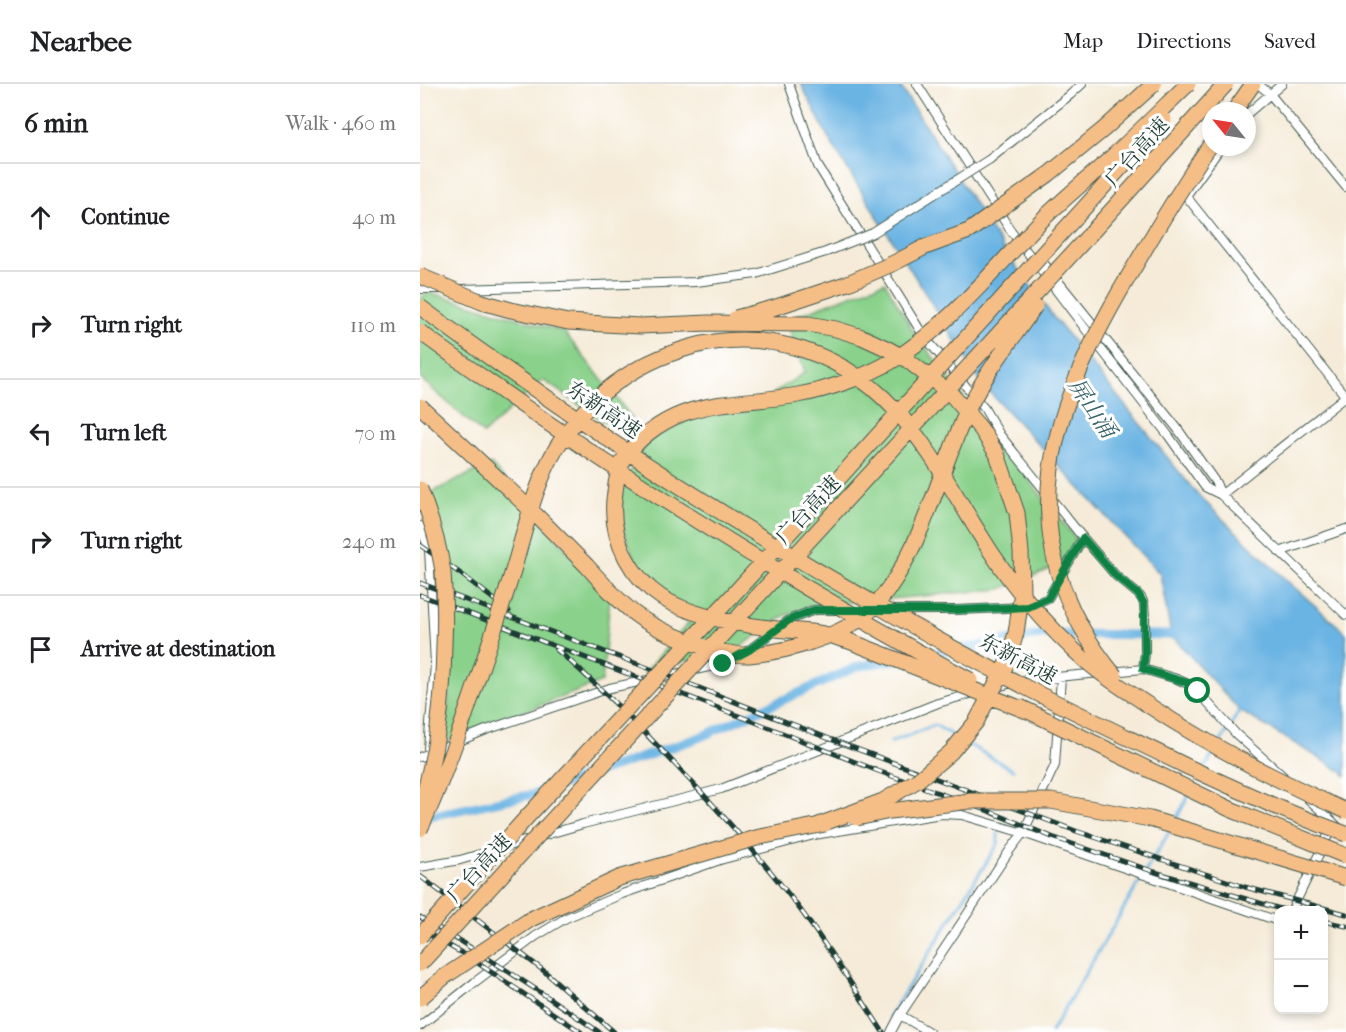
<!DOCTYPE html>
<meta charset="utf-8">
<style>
:root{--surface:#fff;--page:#f6f6f6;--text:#202124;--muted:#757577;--line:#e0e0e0}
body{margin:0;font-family:"IM FELL French Canon","Noto Serif SC",serif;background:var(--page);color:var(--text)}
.controls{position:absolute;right:18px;bottom:18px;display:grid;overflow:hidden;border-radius:12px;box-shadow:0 3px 9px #0003}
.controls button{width:54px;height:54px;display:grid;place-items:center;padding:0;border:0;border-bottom:2px solid var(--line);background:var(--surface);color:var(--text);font:30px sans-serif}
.compass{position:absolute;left:782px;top:18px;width:54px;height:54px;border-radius:50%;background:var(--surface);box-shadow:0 3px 9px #0003;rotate:300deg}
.stop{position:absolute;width:18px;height:18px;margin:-14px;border:4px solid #0b8043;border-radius:50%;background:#fff}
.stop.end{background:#0b8043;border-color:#fff;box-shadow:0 2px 6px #0008}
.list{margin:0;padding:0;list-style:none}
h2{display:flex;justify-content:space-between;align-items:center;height:78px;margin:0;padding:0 24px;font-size:26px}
h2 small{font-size:20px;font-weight:400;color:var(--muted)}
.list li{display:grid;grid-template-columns:39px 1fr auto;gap:18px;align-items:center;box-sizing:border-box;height:108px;padding:0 24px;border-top:2px solid var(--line)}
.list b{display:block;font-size:22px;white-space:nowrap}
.list em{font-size:20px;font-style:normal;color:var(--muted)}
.icon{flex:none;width:33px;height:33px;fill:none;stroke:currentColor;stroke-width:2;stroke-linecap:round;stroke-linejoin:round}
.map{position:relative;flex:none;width:926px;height:948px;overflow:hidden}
header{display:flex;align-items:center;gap:36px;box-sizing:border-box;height:84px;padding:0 30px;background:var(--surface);border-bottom:2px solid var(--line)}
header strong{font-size:28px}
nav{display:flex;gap:33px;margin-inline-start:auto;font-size:21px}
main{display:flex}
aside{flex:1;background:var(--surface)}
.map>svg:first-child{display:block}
</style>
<header>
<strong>Nearbee</strong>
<nav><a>Map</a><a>Directions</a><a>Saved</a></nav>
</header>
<main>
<aside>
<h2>6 min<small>Walk · 460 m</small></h2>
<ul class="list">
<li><svg class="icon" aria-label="ahead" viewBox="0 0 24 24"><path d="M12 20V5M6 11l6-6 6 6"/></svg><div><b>Continue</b></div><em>40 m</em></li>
<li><svg class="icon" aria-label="right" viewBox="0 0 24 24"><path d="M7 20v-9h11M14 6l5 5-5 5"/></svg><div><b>Turn right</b></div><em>110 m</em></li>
<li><svg class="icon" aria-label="left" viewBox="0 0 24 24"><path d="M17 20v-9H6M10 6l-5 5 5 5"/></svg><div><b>Turn left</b></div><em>70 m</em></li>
<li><svg class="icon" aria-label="right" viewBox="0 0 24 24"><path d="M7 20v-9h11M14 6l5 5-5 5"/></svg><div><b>Turn right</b></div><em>240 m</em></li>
<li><svg class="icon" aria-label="arrive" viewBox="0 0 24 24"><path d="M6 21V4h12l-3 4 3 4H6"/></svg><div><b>Arrive at destination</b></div></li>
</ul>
</aside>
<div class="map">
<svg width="926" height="948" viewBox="0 0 926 948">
<rect width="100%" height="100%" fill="#fff"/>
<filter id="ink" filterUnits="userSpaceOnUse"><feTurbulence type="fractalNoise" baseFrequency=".0167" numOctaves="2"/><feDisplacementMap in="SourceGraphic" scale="12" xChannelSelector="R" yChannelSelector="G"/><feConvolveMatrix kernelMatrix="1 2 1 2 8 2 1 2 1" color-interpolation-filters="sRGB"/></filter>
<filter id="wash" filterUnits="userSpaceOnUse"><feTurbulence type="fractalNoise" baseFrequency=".008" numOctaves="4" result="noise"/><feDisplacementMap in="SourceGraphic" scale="24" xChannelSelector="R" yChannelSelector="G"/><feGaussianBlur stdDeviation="1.35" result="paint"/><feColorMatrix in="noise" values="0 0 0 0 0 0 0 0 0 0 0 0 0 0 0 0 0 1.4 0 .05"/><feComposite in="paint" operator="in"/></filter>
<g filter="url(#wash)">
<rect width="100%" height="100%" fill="#f5ebd8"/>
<path fill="#8ad18b" stroke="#548760" stroke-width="1.5" d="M465,198L493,247L561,336L656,455L643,480L581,505L390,522L364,532L322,562L225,588L272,535L238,505L217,481L199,434L201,402L230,355L275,331L333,323L385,288L366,236Z
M8,208L144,248L212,334L186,339L123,296L63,350L0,294V215Z
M71,380L190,514L182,598L25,657L34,549L20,447L10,409Z"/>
<path fill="#6ab4e3" stroke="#44788c" stroke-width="1.5" d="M381,0H479L584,166L634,234L778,411L865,495L926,549V692L921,687L820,627L751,551L740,490L562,300L410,57Z"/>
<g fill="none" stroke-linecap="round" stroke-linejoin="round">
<path stroke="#6ab4e3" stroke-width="3" d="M471,658L515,641L535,653
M546,659L593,686
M800,659L821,624
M784,685L795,667
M755,737L769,711
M469,933L578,760V748
M631,948L750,746"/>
<path stroke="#6ab4e3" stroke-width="9" d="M5,733L119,709L278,654L439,582L626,550L751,551L762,548"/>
</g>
</g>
<g filter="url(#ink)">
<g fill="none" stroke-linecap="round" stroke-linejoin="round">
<g stroke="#3f574d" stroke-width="10">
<path id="minor" d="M369,0L398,82L503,251L564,324L580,351L659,449L696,492L719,511L722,515L724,520L725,533V569L723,585
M497,0L589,144L667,247L748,351L785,403L801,411L926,531
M838,0L850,10L926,103
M827,30L862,0
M801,63L766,112L926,313
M570,75L650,11L662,0
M617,171L757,344L796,399L801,411
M0,205H22
M41,205L276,198L336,190L406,168
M801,411L926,312
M0,442L9,465L15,580L8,664
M859,468L926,445
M469,526H536L608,523L628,514L663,454
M573,604L604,596L723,585L757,595L774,603L816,650L863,692
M0,673L66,646L190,604L303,580L329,566L369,536L394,526H420
M888,715L905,730L918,743
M0,783L40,776L163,740L301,705L518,619L557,608
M872,826L912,743
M480,931L509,948
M0,942L55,898L116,852L146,834L202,810L300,776L394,751L521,730L542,731L603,749L858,837
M471,948L480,931L590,766L603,749L635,681L641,593"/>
</g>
<g stroke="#3f574d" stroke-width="17">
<path id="motorway" d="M814,27L833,0"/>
</g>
<use href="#minor" stroke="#fff" stroke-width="8"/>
<use href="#motorway" stroke="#f6be87" stroke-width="15"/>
<g stroke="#1f3d34" stroke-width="5">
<path id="rail" d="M0,461L41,490L89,527
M0,499L223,582L410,655L656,747L825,803L926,830
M0,511L335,638L458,687L566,726L632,753L735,788L864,826
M136,565C182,604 225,648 266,692C304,732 340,773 373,816C405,858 434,904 463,948
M0,792L124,887L194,948
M0,833C61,869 120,907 179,948
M904,837L926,842
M0,845L47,872L161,948"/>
</g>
<use href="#rail" stroke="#fff" stroke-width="3" stroke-dasharray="9" stroke-linecap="butt"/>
<g stroke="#3f574d" stroke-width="10" stroke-linecap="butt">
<path id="minor-bridge" d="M406,168L453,149L570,75"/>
</g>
<g stroke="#3f574d" stroke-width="17" stroke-linecap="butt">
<path id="motorway-bridge" d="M0,192L62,218L91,226L148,238L220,242L288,239L388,240L416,245L442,253L468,265L486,275L531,310L561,345L577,370L597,429L601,468L602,507L596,549L587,579L556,638L531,668L498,696L463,717L396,742
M0,223C192,365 398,494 609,605C662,632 715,657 768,683C820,707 872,731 926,750
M316,234L353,224L428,199L474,179L505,163L549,147L629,90L684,45L734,0
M0,248C175,377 359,493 550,596
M0,322C40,359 80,396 119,434C135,450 151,466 167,482C182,499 197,516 215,530C239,548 298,572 329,571C349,569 372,565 391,558C431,545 453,531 475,495C507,444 521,386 545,332C562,293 591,257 615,222
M0,405C10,432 19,460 23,488C25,513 25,537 24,561C23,619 17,669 0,723
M695,592C580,452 632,319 716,180C740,139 764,99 791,60
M600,623L810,725L926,772
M607,627L429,557C421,555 413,552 404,550C389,547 372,547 357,545C322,541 270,532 241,513C226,503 214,489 206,474C195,453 191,432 195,408C196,398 198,386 203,377C216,355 240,338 264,329C301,316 340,318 378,311C407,306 447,292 472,277C532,240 576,182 625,133C647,112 670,93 692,73C718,49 743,24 768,0
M437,734L470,727L550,717H631L730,735L926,794
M0,745C16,713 28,679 40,646C58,594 76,542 92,490C105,448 114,401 137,363C169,312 214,279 271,263C304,254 337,254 370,262C479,289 517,386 573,471C596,506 625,539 656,568C677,588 701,603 725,619C788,661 856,696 926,727
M0,852L107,733L312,512L744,36
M0,880L672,148L806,0
M0,914L24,893L111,835L199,794L340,753L405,740"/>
</g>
<use href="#minor-bridge" stroke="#fff" stroke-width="8"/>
<use href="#motorway-bridge" stroke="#f6be87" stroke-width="15"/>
</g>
</g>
<g fill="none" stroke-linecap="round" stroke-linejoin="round" filter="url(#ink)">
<path stroke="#0b8043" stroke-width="8" d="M303,580L329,566L369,536L394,526H537L608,523L628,514L663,454L696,492L719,511L724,520L725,569L723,585L768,599L778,607"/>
</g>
<g text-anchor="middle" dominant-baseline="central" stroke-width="6" stroke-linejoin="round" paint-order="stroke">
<g font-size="21" fill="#1f3d34" stroke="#fff">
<text transform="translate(717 68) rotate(-48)">广台高速</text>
<text transform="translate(184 326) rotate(34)">东新高速</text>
<text transform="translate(388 426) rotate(-47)">广台高速</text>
<text transform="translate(598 575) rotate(28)">东新高速</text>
<text transform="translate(59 784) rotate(-47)">广台高速</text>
</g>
<g font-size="22" font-style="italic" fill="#366169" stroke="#fff">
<text transform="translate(672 324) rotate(56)">屏山涌</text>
</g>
</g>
</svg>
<div class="controls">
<button>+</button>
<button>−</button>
</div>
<svg class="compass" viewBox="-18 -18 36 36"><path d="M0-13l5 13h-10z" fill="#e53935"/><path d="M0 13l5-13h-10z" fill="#757577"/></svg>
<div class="stop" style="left:778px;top:607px"></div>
<div class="stop end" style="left:303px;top:580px"></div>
</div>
</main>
